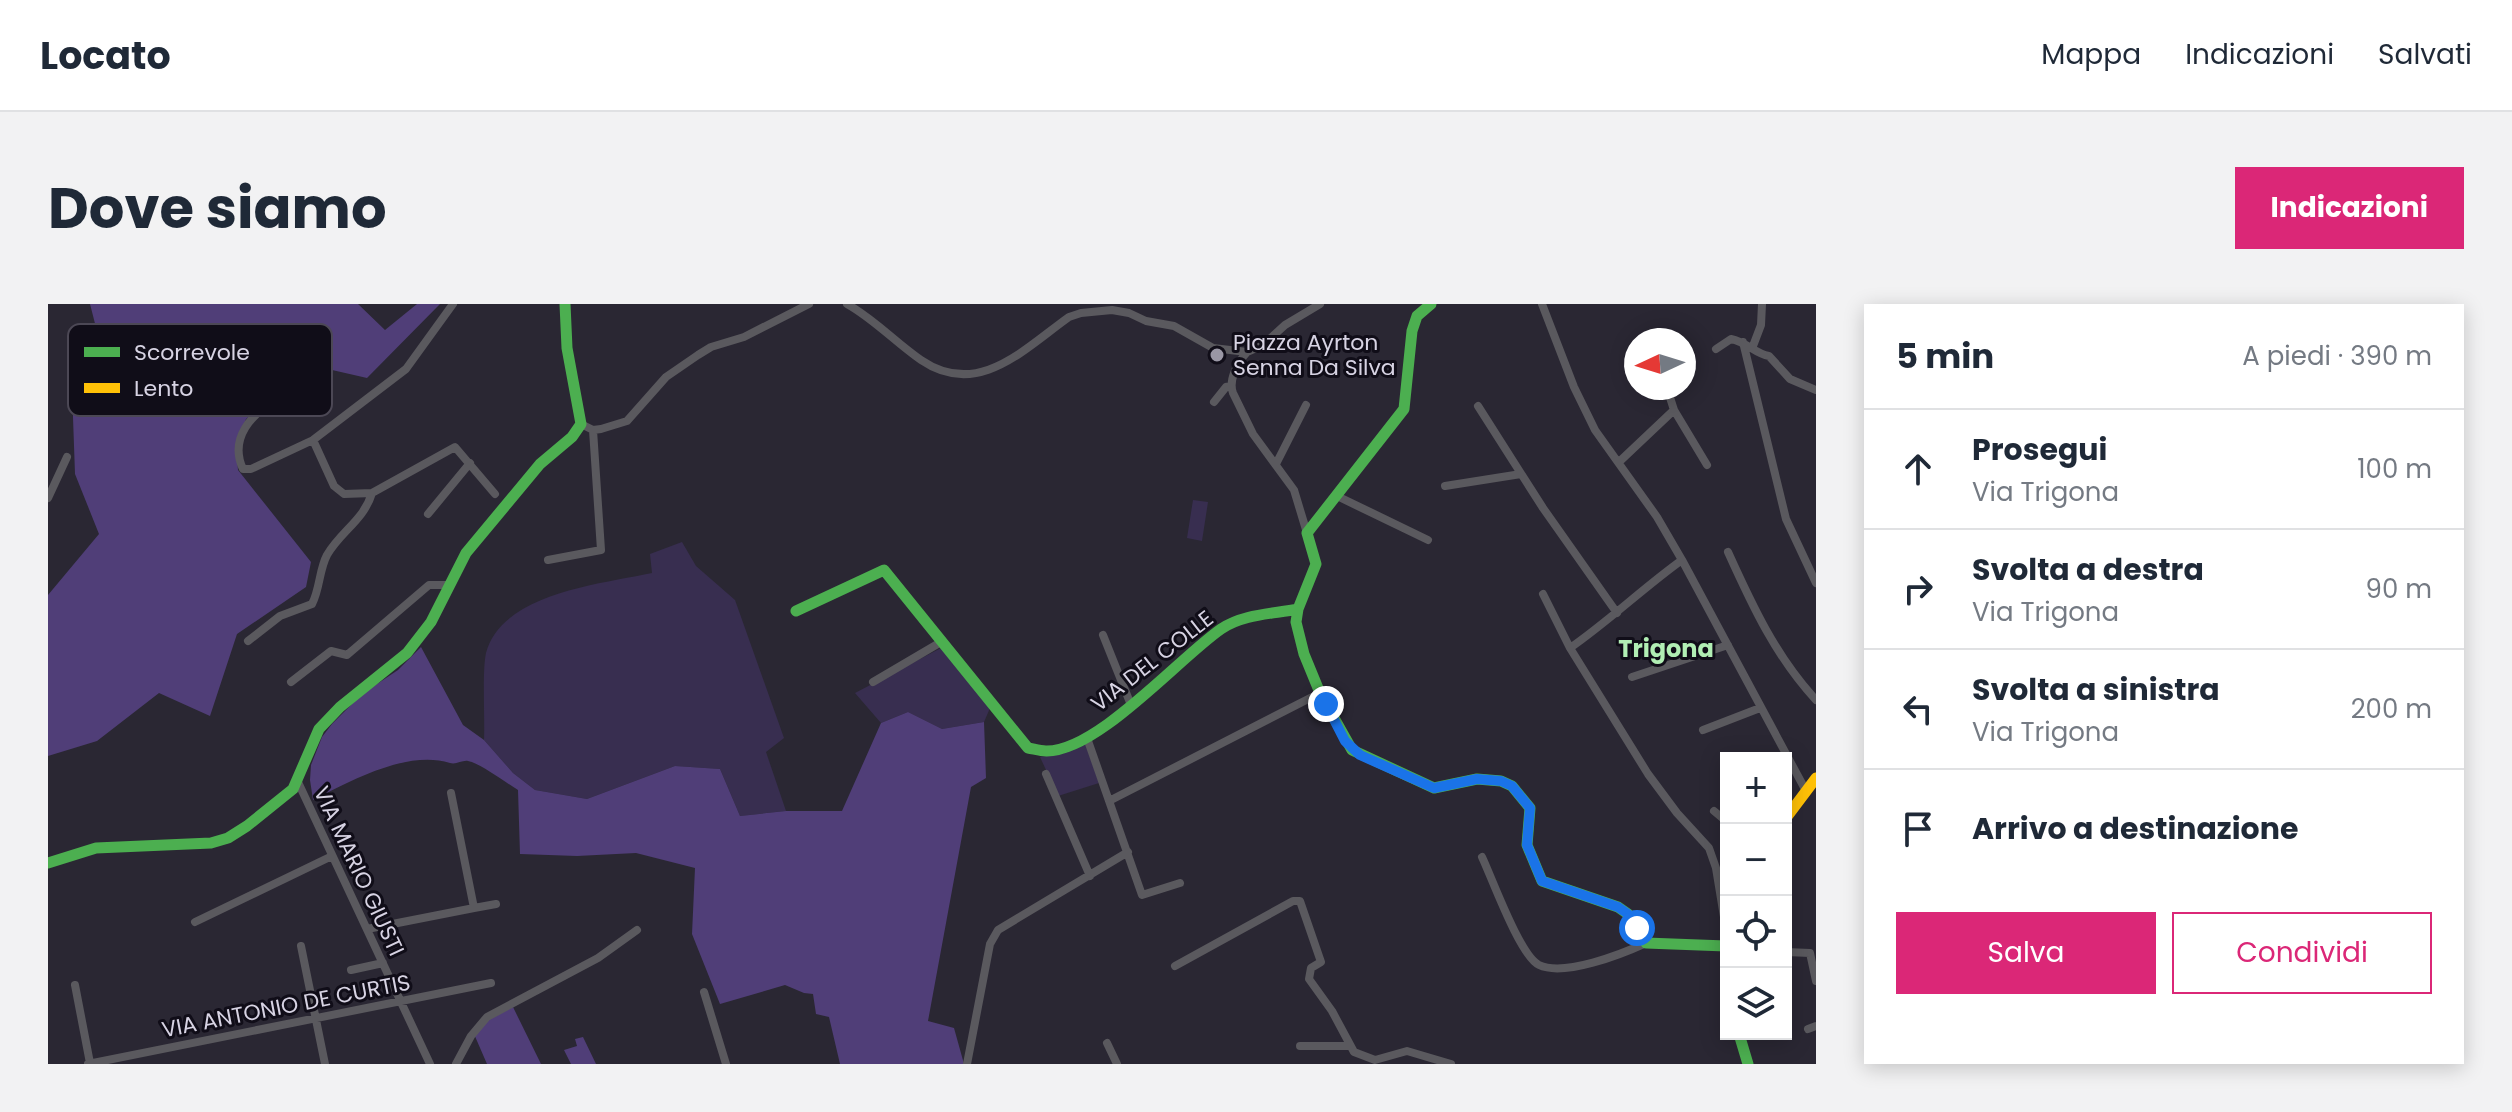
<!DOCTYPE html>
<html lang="it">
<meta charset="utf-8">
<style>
:root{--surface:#fff;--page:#f2f2f3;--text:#1f2937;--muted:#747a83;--line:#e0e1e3;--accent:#db2777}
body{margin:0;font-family:Poppins,sans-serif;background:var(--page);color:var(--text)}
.controls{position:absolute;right:24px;bottom:24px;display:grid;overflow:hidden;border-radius:0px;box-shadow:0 4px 20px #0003}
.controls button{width:72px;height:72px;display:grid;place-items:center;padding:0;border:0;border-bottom:2px solid var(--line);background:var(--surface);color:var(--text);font:40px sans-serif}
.compass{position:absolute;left:1576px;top:24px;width:72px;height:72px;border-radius:50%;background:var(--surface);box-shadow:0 4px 20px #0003;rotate:266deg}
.stop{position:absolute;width:24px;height:24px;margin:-18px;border:6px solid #1a73e8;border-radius:50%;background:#fff}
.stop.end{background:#1a73e8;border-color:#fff;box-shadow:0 2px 8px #0008}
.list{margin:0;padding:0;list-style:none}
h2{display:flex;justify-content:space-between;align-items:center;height:104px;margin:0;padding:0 32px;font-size:34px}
h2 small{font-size:26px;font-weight:400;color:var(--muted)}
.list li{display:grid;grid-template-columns:52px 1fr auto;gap:24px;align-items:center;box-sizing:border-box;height:120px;padding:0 32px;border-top:2px solid var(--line)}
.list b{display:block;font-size:30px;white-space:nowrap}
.list p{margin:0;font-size:26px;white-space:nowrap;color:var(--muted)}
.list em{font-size:26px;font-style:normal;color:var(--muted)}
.actions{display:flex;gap:16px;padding:24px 32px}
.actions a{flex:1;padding:18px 0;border:2px solid var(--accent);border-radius:0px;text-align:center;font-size:28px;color:var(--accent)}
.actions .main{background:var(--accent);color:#fff}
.icon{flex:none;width:44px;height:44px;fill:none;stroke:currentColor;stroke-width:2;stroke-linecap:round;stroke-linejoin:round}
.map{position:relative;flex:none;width:1768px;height:760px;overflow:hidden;border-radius:0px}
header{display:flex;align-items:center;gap:48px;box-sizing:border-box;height:112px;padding:0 40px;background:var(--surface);border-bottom:2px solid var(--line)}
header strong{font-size:38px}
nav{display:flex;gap:44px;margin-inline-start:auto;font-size:28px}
.intro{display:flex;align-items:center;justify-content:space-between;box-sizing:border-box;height:192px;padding:0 48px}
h1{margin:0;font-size:56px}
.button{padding:20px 36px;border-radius:0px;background:var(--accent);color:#fff;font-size:28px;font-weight:700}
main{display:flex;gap:48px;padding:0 48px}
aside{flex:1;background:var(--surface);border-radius:0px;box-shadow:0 4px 20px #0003}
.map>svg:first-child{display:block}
</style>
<header>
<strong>Locato</strong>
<nav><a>Mappa</a><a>Indicazioni</a><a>Salvati</a></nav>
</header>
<div class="intro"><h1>Dove siamo</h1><a class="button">Indicazioni</a></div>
<main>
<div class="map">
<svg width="1768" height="760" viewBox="0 0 1768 760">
<rect width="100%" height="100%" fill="#2a2733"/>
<path fill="#382e50" d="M1145,196L1160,198L1154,237L1139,234Z
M634,238L648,262L687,296L736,434L718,448L738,507L692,512L672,465L627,462L539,495L487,486L465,469L436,436C437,415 434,367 438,349C454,289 553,280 604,269L602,250Z
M893,344L942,404L936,418L894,425L860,408L833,419L807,389Z
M1037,439L1051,479L1010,492L992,453L1012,450Z"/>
<path fill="#503e78" d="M42,0H310L337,26L369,0H392L319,74L271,63L254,54L243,80L234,91L217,99L198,115L188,141L190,166L263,258L258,283L189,330L162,412L111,389L49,437L0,452V291L51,230L27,170L24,85L53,43Z
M373,343L415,421L436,436L465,469L487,486L539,495L627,462L672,465L692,512L738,507H794L833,419L860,408L894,425L936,418L938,474L923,483L880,717L906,724L916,760H792L781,713L768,710L765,690L756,689L737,681L672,700L644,630L647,564L588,549L529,552L472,550L470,486C458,479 432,459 420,457C414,456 408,461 402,459C359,446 304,476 265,496L262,476L263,461L274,433L284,420L314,390L350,366Z
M465,703L493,760H439L426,730L438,717Z
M535,733L548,760H523L516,746L529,742L527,735Z"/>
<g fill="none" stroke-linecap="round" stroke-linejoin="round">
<path stroke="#5a595e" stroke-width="8" d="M799,0C826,15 847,38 873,56C930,95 976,45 1021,13L1033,9L1064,6L1081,9L1098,17L1126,22L1165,44L1199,48L1215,41L1237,21L1272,0
M1494,0L1526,83L1547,126L1609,213L1634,256L1758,487
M1601,33L1602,36
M1695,38L1738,215L1768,279
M1705,42L1713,21L1714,0
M1668,45L1683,35C1699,38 1707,50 1721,52L1742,75L1768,86
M1199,48C1190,58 1180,76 1185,89L1205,130L1246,186L1259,229
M231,96C203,108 181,135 195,165H203L265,136L358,65L405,0
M1166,98L1178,83L1182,82
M1430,102L1495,204L1569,309
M1626,106L1659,161
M533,120L545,126L553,125L579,117L618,73L650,51L663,43L696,33L761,0
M265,136L286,182L296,190L324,189L407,143L447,190
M1571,158L1626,106L1619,84
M1228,160L1258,101
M1397,182L1473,170
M1289,192L1380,236
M0,194L19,153
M380,210L422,159
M1680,248C1704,301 1728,353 1768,396
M500,256L553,246L545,126
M1495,290L1522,344L1600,470L1629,509L1661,544L1668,564L1678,625
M1055,331L1083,401
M200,337L232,312L264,300C272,285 271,266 279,251C293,227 316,216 324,189
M1522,344C1561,317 1595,284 1634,256
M1584,373L1680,341
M243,378L283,347L299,351L381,281H400
M825,378L893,338
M1655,426L1712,404
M1039,434L1094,591L1132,579
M998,470L1042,572
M249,476L382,760
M1061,497L1272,389
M1666,507L1678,517
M1434,553C1444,574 1472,652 1491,661C1516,673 1574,650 1598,639
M426,604L448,600
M147,618L284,552
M319,625L426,604L403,489
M253,642L277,760
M1738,648L1762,649L1768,677
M1127,662L1245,597H1252L1273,658L1263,664L1261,675L1284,707L1306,748L1327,756L1359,747L1403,760
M303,666L335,659
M27,681L42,759
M656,688L678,760
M1760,725L1768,722
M1059,739L1069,760
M1252,742H1301
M40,760L443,679
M408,760L423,732L439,713L550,654L589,626
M919,760L942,640L950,626L1080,548"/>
<path stroke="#4caf50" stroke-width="11" d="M1250,305L1248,318L1256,350L1272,389L1304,446L1386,484L1429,475L1453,477L1464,482L1482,504L1479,541L1494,577L1570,603L1580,610L1598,639L1678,642
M748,307L836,266L980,444C986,445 992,447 998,447C1049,448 1131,354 1173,325C1195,310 1225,310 1250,305L1268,260L1259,229L1356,105L1364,27L1369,12L1383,0
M0,559L48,544L163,539L180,534L199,522L245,485L271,425L292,403L359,349L383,318L418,249L492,160L524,133L533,120L519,44L517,0
M1691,730L1700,760"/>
<path stroke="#ffc107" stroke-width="11" d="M1738,514L1768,474"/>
</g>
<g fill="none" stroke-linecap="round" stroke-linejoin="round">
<path stroke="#1a73e8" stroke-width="10" d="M1278,400L1297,437L1312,451L1386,484L1429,475L1453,477L1464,482L1482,504L1479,541L1494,577L1570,603L1580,610L1589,624"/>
</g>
<circle fill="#9a97a5" stroke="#100d18" stroke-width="3" cx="1169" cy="51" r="8"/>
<g text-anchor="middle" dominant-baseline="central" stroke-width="6" stroke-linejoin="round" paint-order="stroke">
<g font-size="22" fill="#d7d3e3" stroke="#100d18" text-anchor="start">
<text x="1185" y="38">Piazza Ayrton<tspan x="1185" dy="25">Senna Da Silva</tspan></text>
</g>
<g font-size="22" fill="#d7d3e3" stroke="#100d18">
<text transform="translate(1104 357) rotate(-38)">VIA DEL COLLE</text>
<text transform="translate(311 567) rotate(65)">VIA MARIO GIUSTI</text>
<text transform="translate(238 702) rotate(-11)">VIA ANTONIO DE CURTIS</text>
</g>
<g font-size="24" font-weight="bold" fill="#b1eeb4" stroke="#100d18">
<text x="1618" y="344">Trigona</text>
</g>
</g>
<rect x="20" y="20" width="264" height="92" rx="12" fill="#100d18" stroke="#4c4855" stroke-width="2"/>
<rect x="36" y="43" width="36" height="10" fill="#4caf50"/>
<rect x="36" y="79" width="36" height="10" fill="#ffc107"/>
<g font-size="22" fill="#d7d3e3">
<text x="86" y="56">Scorrevole</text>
<text x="86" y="92">Lento</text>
</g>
</svg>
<div class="controls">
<button>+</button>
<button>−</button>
<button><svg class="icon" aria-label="locate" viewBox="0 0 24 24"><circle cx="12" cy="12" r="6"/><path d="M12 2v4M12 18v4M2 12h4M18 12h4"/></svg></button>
<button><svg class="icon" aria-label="layers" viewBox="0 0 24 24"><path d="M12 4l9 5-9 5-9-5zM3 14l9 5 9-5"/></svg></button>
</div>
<svg class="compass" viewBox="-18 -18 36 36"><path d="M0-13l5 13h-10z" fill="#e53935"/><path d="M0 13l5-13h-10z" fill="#747a83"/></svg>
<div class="stop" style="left:1589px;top:624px"></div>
<div class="stop end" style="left:1278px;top:400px"></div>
</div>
<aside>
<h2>5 min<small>A piedi · 390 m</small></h2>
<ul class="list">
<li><svg class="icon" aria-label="ahead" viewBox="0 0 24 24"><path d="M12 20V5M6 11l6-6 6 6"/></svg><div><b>Prosegui</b><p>Via Trigona</p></div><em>100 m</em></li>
<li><svg class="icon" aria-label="right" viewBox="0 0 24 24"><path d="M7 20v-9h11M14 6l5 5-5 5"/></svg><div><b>Svolta a destra</b><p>Via Trigona</p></div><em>90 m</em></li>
<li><svg class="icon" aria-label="left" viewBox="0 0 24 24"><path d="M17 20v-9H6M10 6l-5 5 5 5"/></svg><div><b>Svolta a sinistra</b><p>Via Trigona</p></div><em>200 m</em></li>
<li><svg class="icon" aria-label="arrive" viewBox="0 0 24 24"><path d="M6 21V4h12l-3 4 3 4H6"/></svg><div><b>Arrivo a destinazione</b></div></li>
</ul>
<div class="actions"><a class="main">Salva</a><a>Condividi</a></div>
</aside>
</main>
